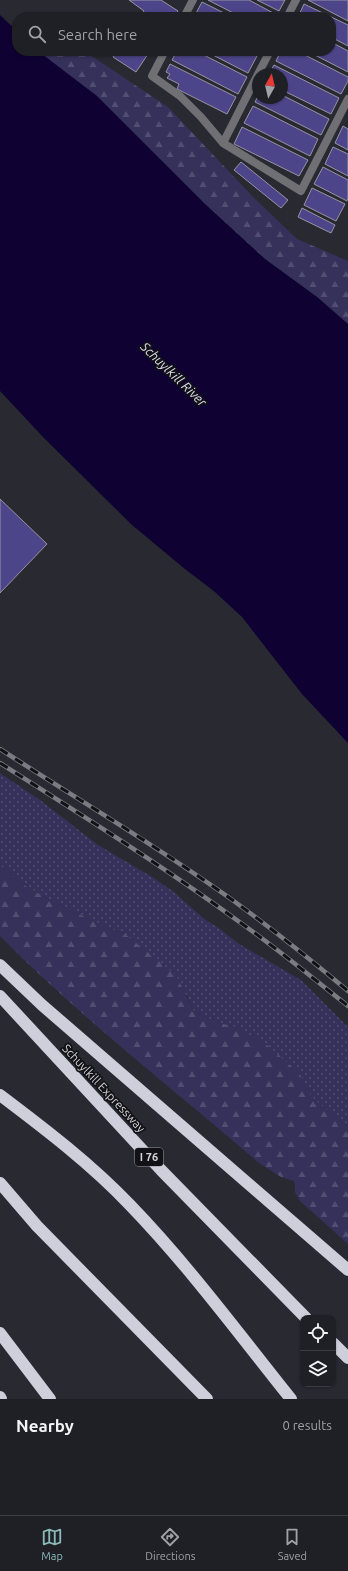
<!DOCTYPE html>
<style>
:root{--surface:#1f1f26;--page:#2c2c32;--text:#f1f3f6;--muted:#a1a2a7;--line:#3c3d43;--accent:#8bbbb9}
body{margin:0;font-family:Ubuntu,sans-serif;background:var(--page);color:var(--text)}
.controls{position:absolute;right:12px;bottom:12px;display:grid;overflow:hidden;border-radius:8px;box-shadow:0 1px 3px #0004}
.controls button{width:36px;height:36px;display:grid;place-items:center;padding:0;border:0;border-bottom:1px solid var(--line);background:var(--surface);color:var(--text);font:20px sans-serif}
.compass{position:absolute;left:252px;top:68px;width:36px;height:36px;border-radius:50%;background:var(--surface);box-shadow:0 1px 3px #0004;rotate:8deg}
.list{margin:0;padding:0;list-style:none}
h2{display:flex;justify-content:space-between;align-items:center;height:52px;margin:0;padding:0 16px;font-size:17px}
h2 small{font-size:13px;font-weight:400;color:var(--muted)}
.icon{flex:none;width:22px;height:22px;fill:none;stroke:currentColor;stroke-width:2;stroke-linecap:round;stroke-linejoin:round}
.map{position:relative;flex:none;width:348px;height:1399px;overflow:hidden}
.search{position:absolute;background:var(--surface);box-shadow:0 1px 3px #0004;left:12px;right:12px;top:12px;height:44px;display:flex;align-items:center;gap:10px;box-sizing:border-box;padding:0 14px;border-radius:16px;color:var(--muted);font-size:15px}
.sheet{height:116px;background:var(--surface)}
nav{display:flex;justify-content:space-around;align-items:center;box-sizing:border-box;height:56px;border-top:1px solid var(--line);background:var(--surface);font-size:11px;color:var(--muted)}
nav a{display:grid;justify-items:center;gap:2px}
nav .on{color:var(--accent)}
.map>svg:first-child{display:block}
</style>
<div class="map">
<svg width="348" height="1399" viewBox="0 0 348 1399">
<defs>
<pattern id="grass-dots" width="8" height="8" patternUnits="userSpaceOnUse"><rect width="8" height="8" fill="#35315b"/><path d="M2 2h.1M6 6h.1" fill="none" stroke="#514e72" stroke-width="1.8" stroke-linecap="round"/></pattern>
<pattern id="forest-firs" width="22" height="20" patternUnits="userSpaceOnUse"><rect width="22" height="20" fill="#35315b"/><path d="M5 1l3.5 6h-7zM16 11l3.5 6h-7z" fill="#514e72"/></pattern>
</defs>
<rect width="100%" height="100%" fill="#292932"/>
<path fill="url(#grass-dots)" d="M0,773L40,800L98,845L154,878L174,892L203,918L220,929L239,944L301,980L348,1027V1127L333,1116L311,1096L300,1074L233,1026L215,1022L193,1010L187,996L149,954L125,934L105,927L41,895L19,882L0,863Z"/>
<path fill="url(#forest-firs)" d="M41,51H84L168,107L254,198L297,239L348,261V324L317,297L265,259L205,204L97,97L42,55Z
M0,863L19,882L41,895L105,927L125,934L176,975L193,1010L215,1022L233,1026L265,1043L300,1074L311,1096L333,1116L348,1127V1244L300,1201L295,1192V1185L294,1181L281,1177L259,1163C172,1088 81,1018 0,936Z"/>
<path fill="#0f0232" d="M0,15L17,31V51H38L97,96L205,204L265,259L317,297L348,324V743L302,694L242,617L215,592L185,569L132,525L44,438L0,391Z"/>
<path fill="#4d458a" stroke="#9595a1" d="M129,0H161L178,11L174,17H140L144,11Z
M208,0H249L277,15L276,17H241Z
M257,0H285L279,11Z
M308,0H348V21Z
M202,2L232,17H194Z
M304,4L348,25V46L331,37V17H298Z
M331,42L348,51V72L307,51H331Z
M117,51H150L136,72L113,57Z
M177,51H196L247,77L238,94L172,60Z
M205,51H247L257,56L248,73Z
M281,51H297L348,77V81L341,94L276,61Z
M170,64L236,97L227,114L177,89L179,84L167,78L170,74L166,72Z
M274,65L339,98L331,114L282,90V74H269Z
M282,95L329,119L321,135L255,102L258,96V98H282Z
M253,106L318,139L310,156L244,123Z
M343,126L348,129V150L335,143Z
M242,127L308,160L299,176L234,144Z
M333,147L348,154V176L325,164Z
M241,162L288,200L281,208L234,170Z
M323,167L348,180V198L347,201L314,184Z
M312,188L345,204L336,221L304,205Z
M302,208L335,225L331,233L298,217Z
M0,499L47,544L0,593Z"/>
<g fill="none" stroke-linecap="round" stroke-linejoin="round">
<path stroke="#6f6f74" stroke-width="8" d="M184,17L193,0
M287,17L296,0
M165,51L152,76L180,96L201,117L223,143
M258,74L223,143L301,191L348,99
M258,74L270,51"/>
<path stroke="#cfcfdc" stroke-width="12" d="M0,965L42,1005L348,1270
M0,996L161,1170L306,1318
M0,1095C45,1129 91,1164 130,1205C188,1265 239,1334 291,1399
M0,1183L37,1226L207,1399
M0,1333L50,1399
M333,1343L348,1358
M0,1397L1,1399"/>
<g stroke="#7b7b82" stroke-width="4.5">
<path id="rail" d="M0,749C77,799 157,846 231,899C271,928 310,959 348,991
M0,763C83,816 166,868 245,926C280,951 314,979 348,1006"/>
</g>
<use href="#rail" stroke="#121216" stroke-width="3" stroke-dasharray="9" stroke-linecap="butt"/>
</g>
<g text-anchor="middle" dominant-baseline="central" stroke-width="3.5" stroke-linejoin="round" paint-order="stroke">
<rect fill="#121216" stroke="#98989e" stroke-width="1" x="135" y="1148" width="28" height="18" rx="3"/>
<g font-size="11" font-weight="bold" fill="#d2d2d8">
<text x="149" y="1157">I 76</text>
</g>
<g font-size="12" fill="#d2d2d8" stroke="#121216">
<text transform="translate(104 1088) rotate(47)">Schuylkill Expressway</text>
</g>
<g font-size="13" font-style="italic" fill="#dcdcf1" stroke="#121216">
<text transform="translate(174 374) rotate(44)">Schuylkill River</text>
</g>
</g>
</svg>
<div class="controls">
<button><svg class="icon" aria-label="locate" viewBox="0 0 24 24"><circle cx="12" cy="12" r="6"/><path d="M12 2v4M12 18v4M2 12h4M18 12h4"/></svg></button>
<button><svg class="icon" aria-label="layers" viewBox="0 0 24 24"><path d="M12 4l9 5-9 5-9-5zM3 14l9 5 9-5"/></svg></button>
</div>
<svg class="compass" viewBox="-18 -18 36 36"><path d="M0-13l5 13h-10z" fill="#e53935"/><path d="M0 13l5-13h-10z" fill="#a1a2a7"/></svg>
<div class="search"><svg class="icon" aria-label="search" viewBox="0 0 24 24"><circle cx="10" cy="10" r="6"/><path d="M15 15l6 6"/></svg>Search here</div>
</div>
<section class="sheet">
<h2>Nearby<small>0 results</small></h2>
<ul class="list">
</ul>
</section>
<nav>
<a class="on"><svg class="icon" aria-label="map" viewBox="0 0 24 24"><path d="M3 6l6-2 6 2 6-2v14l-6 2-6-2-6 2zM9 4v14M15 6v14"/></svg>Map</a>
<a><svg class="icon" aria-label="directions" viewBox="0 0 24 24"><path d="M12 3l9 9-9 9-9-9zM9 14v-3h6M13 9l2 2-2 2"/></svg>Directions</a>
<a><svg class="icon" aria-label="saved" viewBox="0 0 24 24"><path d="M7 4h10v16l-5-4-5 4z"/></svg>Saved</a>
</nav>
